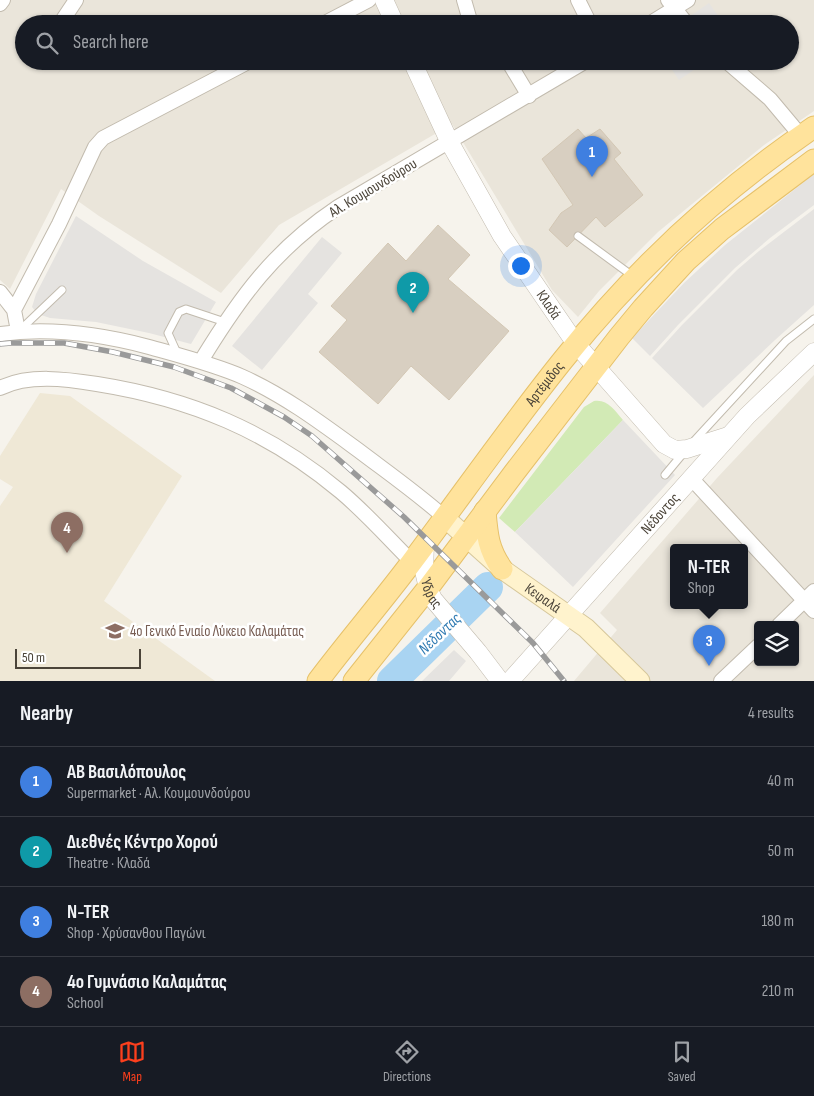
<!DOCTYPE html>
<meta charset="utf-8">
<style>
:root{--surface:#171b24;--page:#242831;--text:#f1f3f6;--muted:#9ea1a6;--line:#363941;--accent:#fc3f1d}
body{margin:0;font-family:"Sofia Sans Condensed",sans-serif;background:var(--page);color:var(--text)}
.controls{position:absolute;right:15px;bottom:15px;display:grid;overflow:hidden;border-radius:5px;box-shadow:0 1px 4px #0004}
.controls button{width:45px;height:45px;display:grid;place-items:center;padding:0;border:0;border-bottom:1px solid var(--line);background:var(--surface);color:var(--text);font:25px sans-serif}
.scale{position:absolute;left:15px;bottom:12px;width:126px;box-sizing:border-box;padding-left:5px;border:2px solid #4b4439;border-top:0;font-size:14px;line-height:18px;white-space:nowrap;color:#4b4439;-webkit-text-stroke:4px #fff;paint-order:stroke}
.you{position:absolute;left:520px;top:265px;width:18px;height:18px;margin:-12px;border:4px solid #fff;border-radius:50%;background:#1a73e8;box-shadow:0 0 0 8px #1a73e833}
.badge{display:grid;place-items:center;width:32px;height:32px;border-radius:50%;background:var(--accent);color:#fff;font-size:16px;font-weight:700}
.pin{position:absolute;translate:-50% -41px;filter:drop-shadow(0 1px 2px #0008)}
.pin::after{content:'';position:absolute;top:26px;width:18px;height:15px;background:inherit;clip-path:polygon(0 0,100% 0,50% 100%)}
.popup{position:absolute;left:670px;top:544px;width:78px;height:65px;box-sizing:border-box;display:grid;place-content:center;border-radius:5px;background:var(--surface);filter:drop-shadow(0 1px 4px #0005);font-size:16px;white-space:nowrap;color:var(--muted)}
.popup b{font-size:19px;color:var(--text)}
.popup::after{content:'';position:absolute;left:50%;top:100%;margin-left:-10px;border:10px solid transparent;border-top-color:var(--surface)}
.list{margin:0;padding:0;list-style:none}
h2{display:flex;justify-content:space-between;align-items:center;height:65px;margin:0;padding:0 20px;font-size:21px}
h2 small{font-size:16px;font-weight:400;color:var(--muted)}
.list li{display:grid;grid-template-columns:32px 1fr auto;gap:15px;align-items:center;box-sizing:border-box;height:70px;padding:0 20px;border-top:1px solid var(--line)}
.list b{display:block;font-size:19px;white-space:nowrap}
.list p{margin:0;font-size:16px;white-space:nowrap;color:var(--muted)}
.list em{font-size:16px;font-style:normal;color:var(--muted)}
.icon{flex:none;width:28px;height:28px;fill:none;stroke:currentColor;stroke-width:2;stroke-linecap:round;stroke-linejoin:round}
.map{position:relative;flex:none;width:814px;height:681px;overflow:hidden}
.search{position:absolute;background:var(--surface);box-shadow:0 1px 4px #0004;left:15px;right:15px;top:15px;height:55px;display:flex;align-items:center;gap:12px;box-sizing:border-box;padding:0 18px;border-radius:28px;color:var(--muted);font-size:19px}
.sheet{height:345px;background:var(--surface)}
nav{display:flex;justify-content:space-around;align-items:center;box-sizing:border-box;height:70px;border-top:1px solid var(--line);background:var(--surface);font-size:14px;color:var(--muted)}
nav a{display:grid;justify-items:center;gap:2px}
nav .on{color:var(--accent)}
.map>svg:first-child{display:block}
</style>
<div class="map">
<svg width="814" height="681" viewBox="0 0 814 681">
<rect width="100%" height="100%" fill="#f6f3ec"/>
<path fill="#eae5da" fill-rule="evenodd" d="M0,0H814V111L764,145L658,232L599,291L578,317L552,290L452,124L279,225L221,293L99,216L61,189L10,289L0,280ZM24,24H790V61H24Z
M814,375V681H574L617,630L600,613L717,478ZM674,547H744V605H674ZM758,625H795V662H758Z"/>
<path fill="#efe8d6" d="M40,393L70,396L182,476L104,601L215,681H0V506L13,487L0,479V456Z"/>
<path fill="#d2eab5" d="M594,401C608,399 614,410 623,420L515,532L499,518L584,407Z"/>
<path fill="#e5e3e0" d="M709,3L724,24H679Z
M666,61H707L679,80Z
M814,174V205L770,238L735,268L678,325L650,356L632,338L684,283L725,245Z
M814,209V305L775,340L703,408L652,358L682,325L737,270L759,251Z
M76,216L143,261L216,302L191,344L149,333L96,322L50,318L38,314L32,307L36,294Z
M322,237L342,253L308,294L318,303L262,370L232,346Z
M623,420L675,475L573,587L515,532Z
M454,650L466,661L449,681H422Z"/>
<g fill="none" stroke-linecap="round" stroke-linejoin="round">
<path stroke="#a9d4f2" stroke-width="30" d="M392,681L488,587"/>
</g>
<path fill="#d8cfc1" stroke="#d3c7b4" d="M578,129L586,138L600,129L621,153L614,159L643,195L605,227L596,217L567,247L549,230L561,213L573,205L542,159Z
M438,225L470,255L448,279L509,331L449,400L411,366L378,404L319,352L347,320L331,306L388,243L406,261Z"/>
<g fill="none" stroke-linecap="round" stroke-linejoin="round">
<g stroke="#c2bbae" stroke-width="9">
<path id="service" d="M578,236L634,277
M19,331L62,290
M178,355L168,333L179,312L186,309L225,322
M694,441L786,341L814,319
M665,475L685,451"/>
</g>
<g stroke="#c2bbae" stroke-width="16">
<path id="minor" d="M464,0L471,24
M578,0L590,24
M668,0L687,24
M0,4L3,0
M60,24L76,0
M323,24L369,0
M649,24L688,0
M508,61L529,96
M726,61L770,99L801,136
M0,292L14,310L18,331
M14,310L59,224L95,147L103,138L250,61
M0,334C51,327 100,334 149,347C181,356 213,364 243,377C285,396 321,423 358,450C387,472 417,493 444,517
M201,361C240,297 275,249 338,207L586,61
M0,388C29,374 66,379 97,384C191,399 268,431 341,492C366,513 389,539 412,562L419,564
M691,478L814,611
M779,625L814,591
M721,681L758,646"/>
</g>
<g stroke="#c2bbae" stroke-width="19">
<g id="tertiary">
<path d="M384,0L395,24"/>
<path id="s1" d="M412,61L450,143L502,236L576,344L664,444L675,450L687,449L728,436"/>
<path id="s2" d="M425,543L424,571L428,588L433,599L478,652L500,681"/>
<path id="s3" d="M510,681L747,416L814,352"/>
</g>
</g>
<g stroke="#d6c79b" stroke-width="21">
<g id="secondary">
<path id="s4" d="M444,517L502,569L586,628L640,681"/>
</g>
</g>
<g stroke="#e6c16a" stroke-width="23">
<g id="primary">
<path d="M485,511C487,535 488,549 502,569"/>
<path id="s5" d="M318,681C348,641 381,603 411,563C462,495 510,426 563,360C634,271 720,191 814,127"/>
<path d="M354,681L428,588L514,473L619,337L643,308L686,261L722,229L814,160"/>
</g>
</g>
<use href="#service" stroke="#fff" stroke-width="7"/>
<use href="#minor" stroke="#fff" stroke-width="14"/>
<use href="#tertiary" stroke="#fff" stroke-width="18"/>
<use href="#secondary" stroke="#fff3cd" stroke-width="19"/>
<use href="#primary" stroke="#ffe39c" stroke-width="21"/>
<g stroke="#9a9a9a" stroke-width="5.5">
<path id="rail" d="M0,344L11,343H64L113,352L174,367L231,388L284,417L312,436L404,517L533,643L564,681"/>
</g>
<use href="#rail" stroke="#fff" stroke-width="4" stroke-dasharray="11" stroke-linecap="butt"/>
</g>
<defs>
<g id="school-bare" transform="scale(1.5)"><path d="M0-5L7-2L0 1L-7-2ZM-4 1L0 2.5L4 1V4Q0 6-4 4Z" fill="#8d6e63" stroke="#fff" stroke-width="2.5" paint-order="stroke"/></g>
</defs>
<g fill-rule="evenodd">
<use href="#school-bare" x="115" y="631"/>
</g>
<g text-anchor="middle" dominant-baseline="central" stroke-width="5" stroke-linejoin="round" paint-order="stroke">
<g font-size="15" fill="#4b4439" stroke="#fff">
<text transform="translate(373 188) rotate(-31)">Αλ. Κουμουνδούρου</text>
<text stroke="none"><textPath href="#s1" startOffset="280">Κλαδά</textPath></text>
<text stroke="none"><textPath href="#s5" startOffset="374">Αρτέμιδος</textPath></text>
<text stroke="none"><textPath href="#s3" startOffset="225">Νέδοντος</textPath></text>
<text stroke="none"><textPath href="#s2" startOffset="51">Ύδρας</textPath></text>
<text stroke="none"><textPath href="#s4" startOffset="128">Κεφαλά</textPath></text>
</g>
<g font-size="15" fill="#785e54" stroke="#fff" text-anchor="start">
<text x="130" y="631">4ο Γενικό Ενιαίο Λύκειο Καλαμάτας</text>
</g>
<g font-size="16" font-style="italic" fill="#2e7ab2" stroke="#fff">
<text transform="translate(440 634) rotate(-44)">Νέδoντας</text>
</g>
</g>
</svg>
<div class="controls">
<button><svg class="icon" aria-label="layers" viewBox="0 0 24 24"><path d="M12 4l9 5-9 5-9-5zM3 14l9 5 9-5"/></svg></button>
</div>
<div class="scale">50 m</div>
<div class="you"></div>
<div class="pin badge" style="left:592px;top:177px;background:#3f7fe0">1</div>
<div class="pin badge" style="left:413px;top:313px;background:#0f9aa8">2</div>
<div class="pin badge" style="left:709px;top:666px;background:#3f7fe0">3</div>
<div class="popup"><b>N-TER</b>Shop</div>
<div class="pin badge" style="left:67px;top:553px;background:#8d6e63">4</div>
<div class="search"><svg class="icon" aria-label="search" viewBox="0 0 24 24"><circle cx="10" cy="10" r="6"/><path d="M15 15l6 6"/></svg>Search here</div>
</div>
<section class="sheet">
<h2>Nearby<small>4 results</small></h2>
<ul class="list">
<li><span class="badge" style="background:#3f7fe0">1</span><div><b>ΑΒ Βασιλόπουλος</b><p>Supermarket · Αλ. Κουμουνδούρου</p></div><em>40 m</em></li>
<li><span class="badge" style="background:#0f9aa8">2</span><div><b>Διεθνές Κέντρο Χορού</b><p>Theatre · Κλαδά</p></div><em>50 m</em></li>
<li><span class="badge" style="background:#3f7fe0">3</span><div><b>N-TER</b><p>Shop · Χρύσανθου Παγώνι</p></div><em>180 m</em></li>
<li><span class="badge" style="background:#8d6e63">4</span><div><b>4ο Γυμνάσιο Καλαμάτας</b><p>School</p></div><em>210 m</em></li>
</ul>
</section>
<nav>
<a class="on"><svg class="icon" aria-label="map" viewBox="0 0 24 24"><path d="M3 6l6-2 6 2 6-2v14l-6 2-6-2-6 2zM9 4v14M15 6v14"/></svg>Map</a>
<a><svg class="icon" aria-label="directions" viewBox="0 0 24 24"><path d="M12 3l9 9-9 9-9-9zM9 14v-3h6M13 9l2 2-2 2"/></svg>Directions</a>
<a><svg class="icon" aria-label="saved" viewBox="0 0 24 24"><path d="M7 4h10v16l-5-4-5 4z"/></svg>Saved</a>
</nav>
